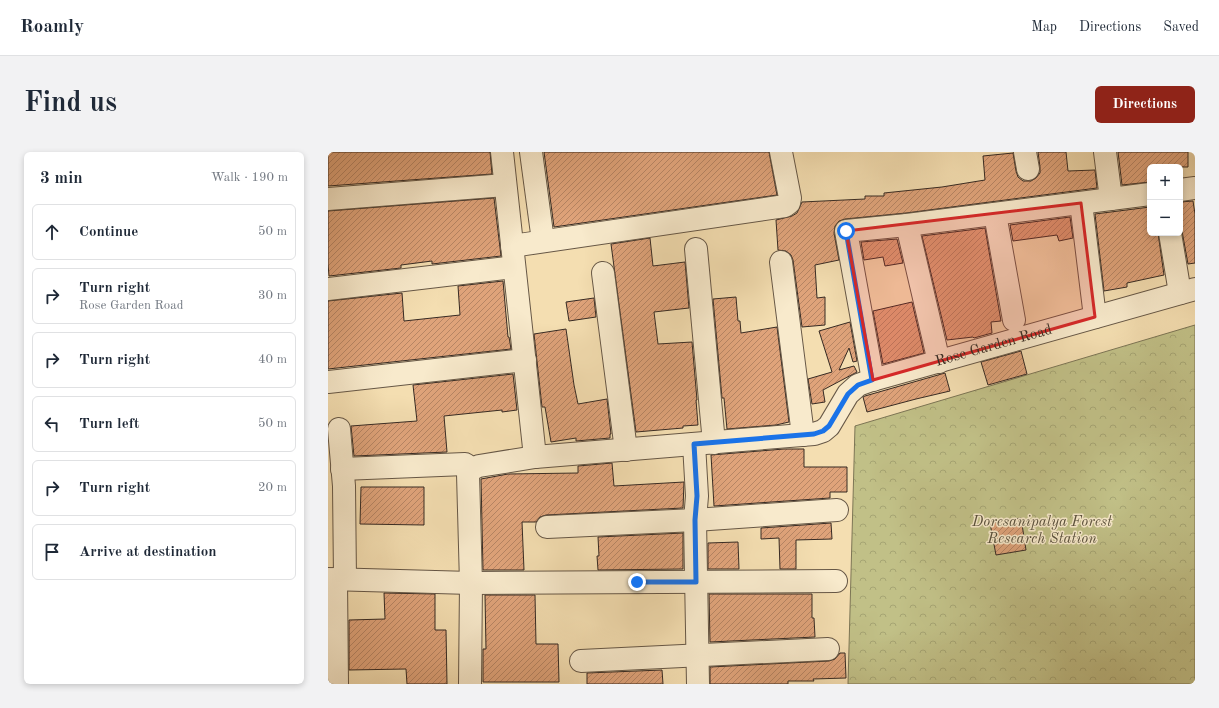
<!DOCTYPE html>
<meta charset="utf-8">
<style>
:root{--surface:#fff;--page:#f2f2f3;--text:#1f2937;--muted:#747a83;--line:#e0e1e3;--accent:#8f2418}
body{margin:0;font-family:"Old Standard TT",serif;background:var(--page);color:var(--text)}
.controls{position:absolute;right:12px;top:12px;display:grid;overflow:hidden;border-radius:6px;box-shadow:0 2px 6px #0003}
.controls button{width:36px;height:36px;display:grid;place-items:center;padding:0;border:0;border-bottom:1px solid var(--line);background:var(--surface);color:var(--text);font:20px sans-serif}
.stop{position:absolute;width:12px;height:12px;margin:-9px;border:3px solid #1a73e8;border-radius:50%;background:#fff}
.stop.end{background:#1a73e8;border-color:#fff;box-shadow:0 1px 4px #0008}
.list{margin:0;padding:0;list-style:none}
h2{display:flex;justify-content:space-between;align-items:center;height:52px;margin:0;padding:0 16px;font-size:17px}
h2 small{font-size:13px;font-weight:400;color:var(--muted)}
.list li{display:grid;grid-template-columns:26px 1fr auto;gap:12px;align-items:center;box-sizing:border-box;height:56px;margin:0 8px 8px;padding:0 8px;border:1px solid var(--line);border-radius:6px}
.list b{display:block;font-size:15px;white-space:nowrap}
.list p{margin:0;font-size:13px;white-space:nowrap;color:var(--muted)}
.list em{font-size:13px;font-style:normal;color:var(--muted)}
.icon{flex:none;width:22px;height:22px;fill:none;stroke:currentColor;stroke-width:2;stroke-linecap:round;stroke-linejoin:round}
.map{position:relative;flex:none;width:867px;height:532px;overflow:hidden;border-radius:6px}
header{display:flex;align-items:center;gap:24px;box-sizing:border-box;height:56px;padding:0 20px;background:var(--surface);border-bottom:1px solid var(--line)}
header strong{font-size:19px}
nav{display:flex;gap:22px;margin-inline-start:auto;font-size:14px}
.intro{display:flex;align-items:center;justify-content:space-between;box-sizing:border-box;height:96px;padding:0 24px}
h1{margin:0;font-size:28px}
.button{padding:10px 18px;border-radius:6px;background:var(--accent);color:#fff;font-size:14px;font-weight:700}
main{display:flex;gap:24px;padding:0 24px}
aside{flex:1;background:var(--surface);border-radius:6px;box-shadow:0 2px 6px #0003}
.map>svg:first-child{display:block}
</style>
<header>
<strong>Roamly</strong>
<nav><a>Map</a><a>Directions</a><a>Saved</a></nav>
</header>
<div class="intro"><h1>Find us</h1><a class="button">Directions</a></div>
<main>
<aside>
<h2>3 min<small>Walk · 190 m</small></h2>
<ul class="list">
<li><svg class="icon" aria-label="ahead" viewBox="0 0 24 24"><path d="M12 20V5M6 11l6-6 6 6"/></svg><div><b>Continue</b></div><em>50 m</em></li>
<li><svg class="icon" aria-label="right" viewBox="0 0 24 24"><path d="M7 20v-9h11M14 6l5 5-5 5"/></svg><div><b>Turn right</b><p>Rose Garden Road</p></div><em>30 m</em></li>
<li><svg class="icon" aria-label="right" viewBox="0 0 24 24"><path d="M7 20v-9h11M14 6l5 5-5 5"/></svg><div><b>Turn right</b></div><em>40 m</em></li>
<li><svg class="icon" aria-label="left" viewBox="0 0 24 24"><path d="M17 20v-9H6M10 6l-5 5 5 5"/></svg><div><b>Turn left</b></div><em>50 m</em></li>
<li><svg class="icon" aria-label="right" viewBox="0 0 24 24"><path d="M7 20v-9h11M14 6l5 5-5 5"/></svg><div><b>Turn right</b></div><em>20 m</em></li>
<li><svg class="icon" aria-label="arrive" viewBox="0 0 24 24"><path d="M6 21V4h12l-3 4 3 4H6"/></svg><div><b>Arrive at destination</b></div></li>
</ul>
</aside>
<div class="map">
<svg width="867" height="532" viewBox="0 0 867 532">
<defs>
<pattern id="forest-crowns" width="20" height="18" patternUnits="userSpaceOnUse"><rect width="20" height="18" fill="#c1c087"/><path d="M2 6a3 3 0 1 1 6 0M12 15a3 3 0 1 1 6 0" fill="none" stroke="#a6a574"/></pattern>
<pattern id="building-hatch" width="6" height="6" patternUnits="userSpaceOnUse"><rect width="6" height="6" fill="#dfa37a"/><path d="M-1 1l2-2M0 6l6-6M5 7l2-2" fill="none" stroke="#b68564"/></pattern>
</defs>
<rect width="100%" height="100%" fill="#f4deb1"/>
<filter id="stains"><feTurbulence type="fractalNoise" baseFrequency=".005" numOctaves="4"/><feColorMatrix values="0 0 0 0 .2 0 0 0 0 .09 0 0 0 0 .02 0 0 0 .5 -.17"/></filter>
<radialGradient id="worn" r=".72"><stop offset=".6" stop-color="#630" stop-opacity="0"/><stop offset="1" stop-color="#630" stop-opacity=".3"/></radialGradient>
<path fill="url(#forest-crowns)" stroke="#7c7555" d="M867,173V532H520L527,274Z"/>
<path fill="url(#building-hatch)" stroke="#362a23" d="M0,0H162L164,22L0,34Z
M216,0H441L449,43L226,75Z
M710,0H738L740,19L767,18L769,36L578,61L517,67L511,69L507,74L506,81L511,108L487,113L489,146L497,145V173L474,175L465,108L463,103L458,99L450,98L448,68L464,64L469,61L474,50L537,47V44H556V41L614,35L657,28L655,4L685,1L688,19L690,25L695,29H703L708,26L712,21V15Z
M790,0H860V15H822V30L794,33Z
M166,46L173,104L104,112V109L73,113V116L1,124L0,112V59Z
M865,49L867,62V111L860,112L854,79L852,74V50Z
M822,55V81H830L836,123L799,131V135L776,139L767,62Z
M742,65L745,86L731,89L729,83L685,89L682,73Z
M657,76L673,169L663,170L664,181L646,186L645,185L619,188L594,84Z
M322,86L325,114L357,110L361,156L326,160L330,192L364,190L369,248H368L370,273L355,274V276L308,280L283,92Z
M569,87L575,111L557,114L555,105L536,108L533,90Z
M175,129L180,185H181L183,197L0,217V149L74,141L76,169L132,163L130,134Z
M408,145L410,169H412L413,181L449,175L461,270L448,273L399,277L396,246H394L385,147Z
M266,146L268,165L241,169L238,150Z
M584,150L596,201L555,212L545,159Z
M522,170L529,209L525,210L521,196L511,218L526,214L529,220L495,238L497,250L484,252L480,227L504,220L491,179Z
M238,177L246,233L250,252L279,247L283,282H282V286L248,289V286L223,290L217,255H214L206,182Z
M693,199L699,222L660,233L653,210Z
M617,221L622,239L588,247L539,260L535,245L537,244Z
M185,222L189,258L174,260V258L116,264L119,300L26,304L23,274L89,269L85,233Z
M456,297H476V315H519V340H502V346L386,354L383,303Z
M284,311L286,334L356,330L355,356L218,363L212,365L208,370H194L196,418H155L153,327L180,322L250,321V314Z
M33,335H96V373L32,372Z
M693,366L698,398L668,403L662,371Z
M503,371L504,387L468,388V417H452L451,386L433,387V376Z
M355,381V417L270,418L269,404H271L270,385Z
M410,390L411,417H380V391Z
M56,441L107,442V478H118L119,532H79L78,517L21,518V468L57,467Z
M381,442H484V466H486L487,485L382,490Z
M157,443H207L208,492H230L231,530H155V497H158Z
M512,501H517L518,526L485,527L486,529H460V532H382V515L501,509L507,507Z
M334,518L335,532H259V521Z"/>
<g fill="none" stroke-linecap="round" stroke-linejoin="round">
<g stroke="#665746" stroke-width="24">
<g id="minor">
<path d="M174,0L207,305"/>
<path d="M203,0L215,89"/>
<path d="M697,0L700,17"/>
<path d="M777,0L783,47"/>
<path d="M852,38L867,36"/>
<path d="M0,47L177,33"/>
<path d="M753,51L767,165"/>
<path d="M667,62L686,168"/>
<path d="M842,81L852,141"/>
<path d="M184,94L457,54L461,51L462,46L453,0"/>
<path d="M368,97L386,291"/>
<path d="M453,110L475,283"/>
<path d="M275,121L298,298"/>
<path d="M0,137L186,115"/>
<path d="M611,210L579,73L822,42"/>
<path d="M545,228L518,79L579,73"/>
<path d="M0,230L197,208"/>
<path d="M11,277L16,334L17,427"/>
<path d="M366,292L369,344L367,368L370,532"/>
<path d="M14,317L137,312L144,317"/>
<path d="M219,375L367,368L509,358"/>
<path d="M0,427L143,431L508,429"/>
<path d="M8,427L9,532"/>
<path d="M253,509L500,497"/>
<path id="s1" d="M142,532L143,431L140,322L144,317L151,314L207,305L486,282L495,279L501,274L520,242L530,233L541,229L867,137"/>
</g>
</g>
<use href="#minor" stroke="#f8eacc" stroke-width="22"/>
</g>
<g fill="none" stroke-linecap="round" stroke-linejoin="round">
<path stroke="#1a73e8" stroke-width="5" d="M309,430H368L367,368L369,344L366,292L486,282L495,279L501,274L520,242L530,233L544,228L518,79"/>
</g>
<path fill="#d62828" fill-opacity="0.2" stroke="#d62828" stroke-width="3" stroke-linejoin="round" d="M753,51L767,165L545,228L518,79Z"/>
<g text-anchor="middle" dominant-baseline="central" stroke-width="3" stroke-linejoin="round" paint-order="stroke">
<g font-size="15" fill="#362a23" stroke="#f8eacc">
<text stroke="none"><textPath href="#s1" startOffset="770">Rose Garden Road</textPath></text>
</g>
<g font-size="15" font-style="italic" fill="#59503c" stroke="#f8eacc">
<text x="714" y="370">Doresanipalya Forest<tspan x="714" dy="17">Research Station</tspan></text>
</g>
</g>
<rect width="100%" height="100%" filter="url(#stains)"/>
<rect width="100%" height="100%" fill="url(#worn)"/>
</svg>
<div class="controls">
<button>+</button>
<button>−</button>
</div>
<div class="stop" style="left:518px;top:79px"></div>
<div class="stop end" style="left:309px;top:430px"></div>
</div>
</main>
